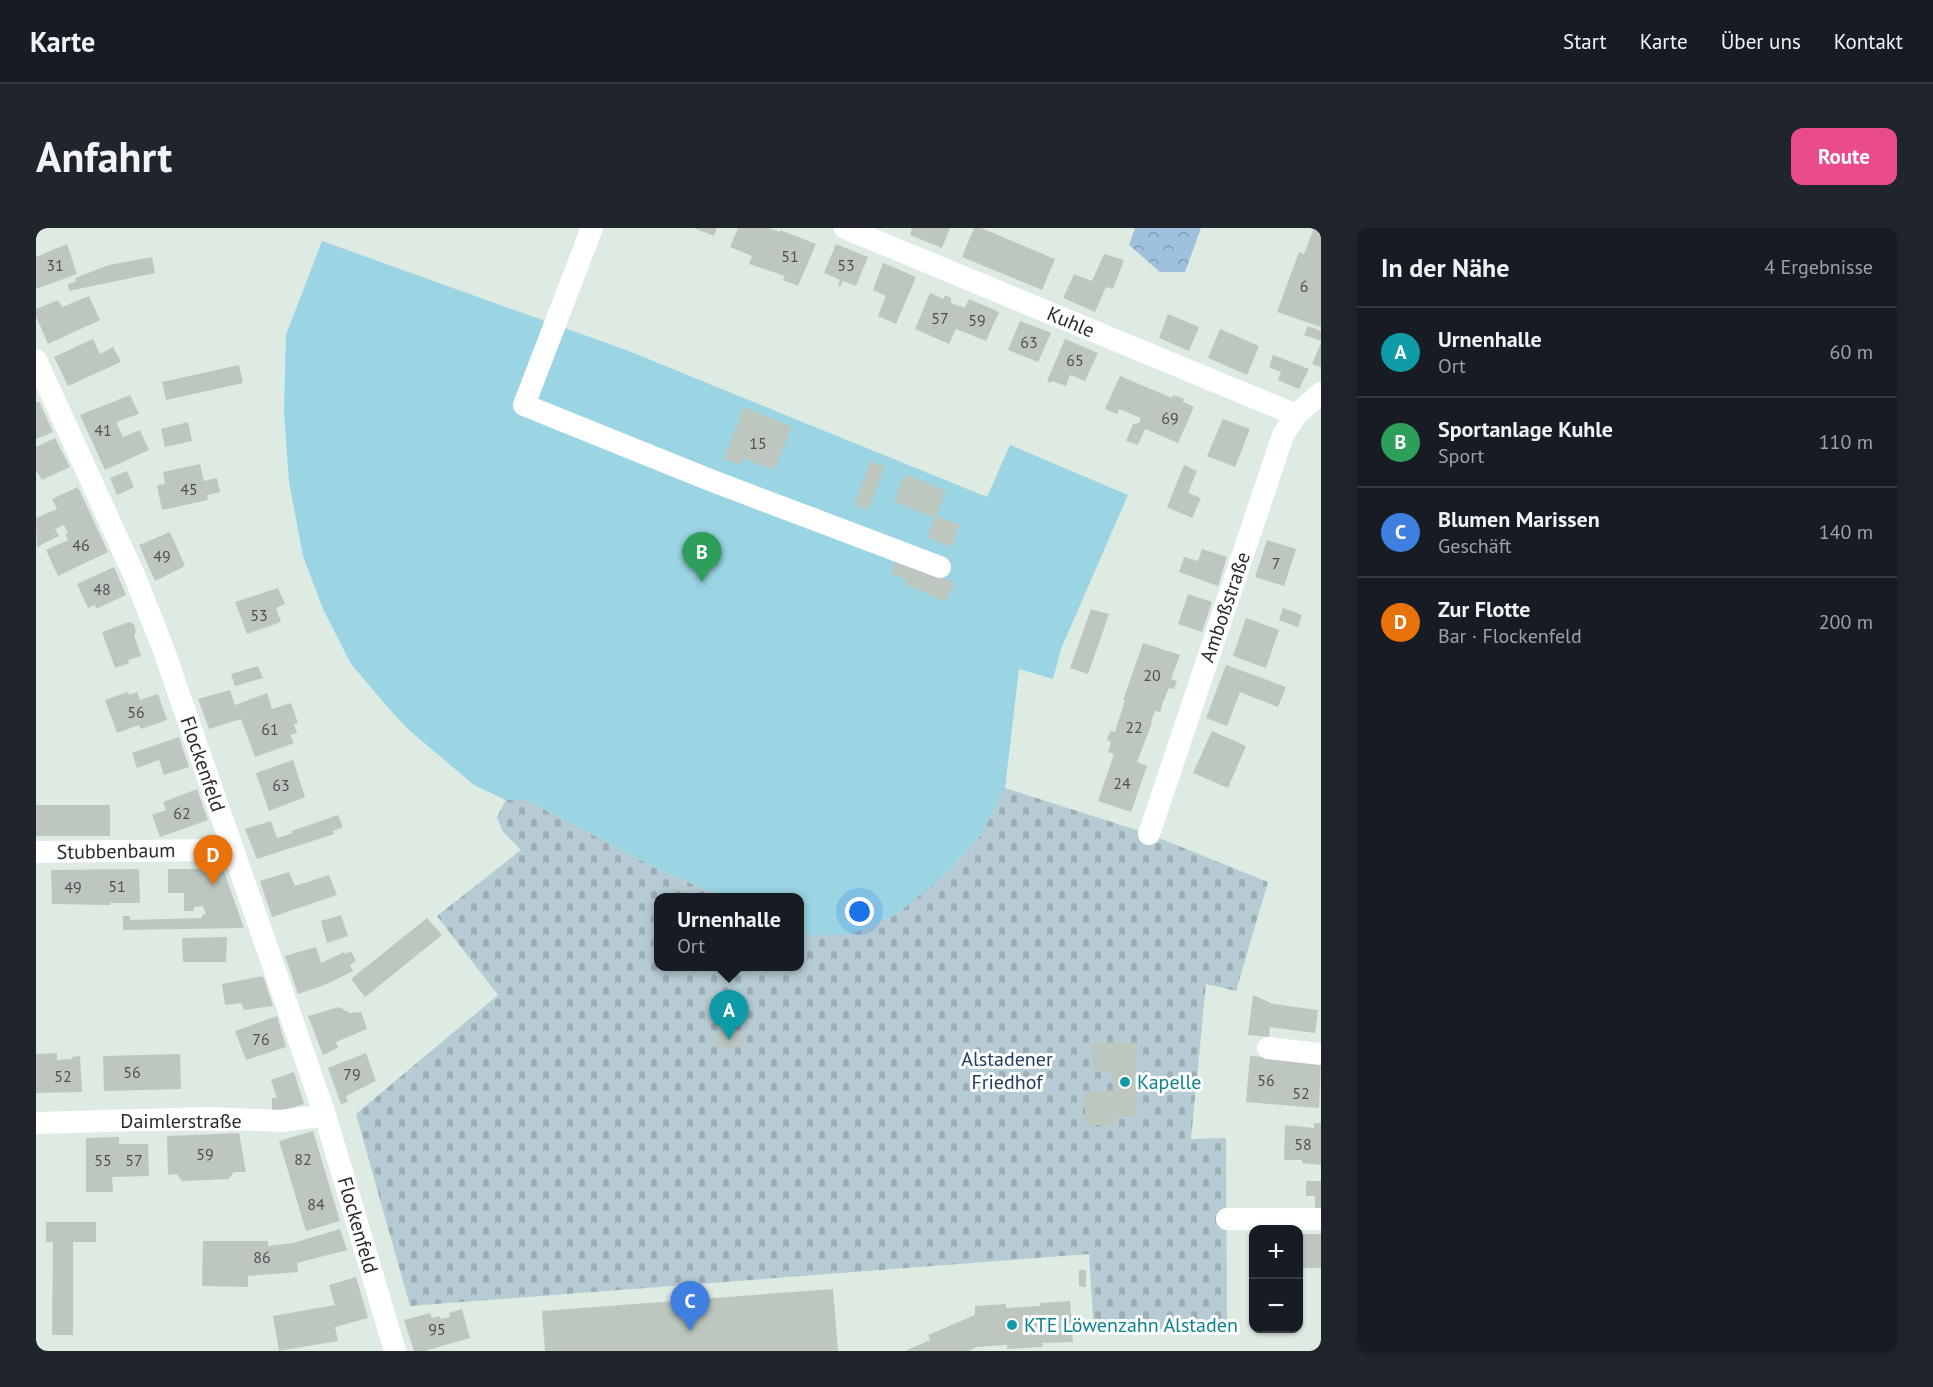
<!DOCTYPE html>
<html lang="de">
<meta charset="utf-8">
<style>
:root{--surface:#171b24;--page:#20242c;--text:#f1f3f6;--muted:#9ea1a6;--line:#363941;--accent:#ea4b8c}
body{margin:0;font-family:"PT Sans",sans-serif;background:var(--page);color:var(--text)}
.controls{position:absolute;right:18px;bottom:18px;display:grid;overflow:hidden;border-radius:12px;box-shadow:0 2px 4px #0004}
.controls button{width:54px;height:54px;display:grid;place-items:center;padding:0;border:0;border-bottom:2px solid var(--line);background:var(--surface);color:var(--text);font:30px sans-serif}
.you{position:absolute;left:824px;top:684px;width:21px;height:21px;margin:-15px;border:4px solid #fff;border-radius:50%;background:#1a73e8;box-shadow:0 0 0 9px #1a73e833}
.badge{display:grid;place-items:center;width:39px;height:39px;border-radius:50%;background:var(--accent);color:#fff;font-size:20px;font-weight:700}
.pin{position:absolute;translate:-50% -50px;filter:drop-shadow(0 2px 3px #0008)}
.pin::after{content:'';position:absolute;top:32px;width:21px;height:18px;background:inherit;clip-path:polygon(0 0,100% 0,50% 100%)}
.popup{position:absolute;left:618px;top:665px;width:150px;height:78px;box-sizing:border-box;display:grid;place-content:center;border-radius:12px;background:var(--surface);filter:drop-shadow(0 2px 4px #0005);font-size:20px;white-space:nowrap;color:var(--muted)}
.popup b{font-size:22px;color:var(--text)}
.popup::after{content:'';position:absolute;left:50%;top:100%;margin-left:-12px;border:12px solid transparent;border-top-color:var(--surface)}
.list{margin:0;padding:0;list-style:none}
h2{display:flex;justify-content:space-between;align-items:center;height:78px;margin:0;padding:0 24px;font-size:26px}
h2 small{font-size:20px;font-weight:400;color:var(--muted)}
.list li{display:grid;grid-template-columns:39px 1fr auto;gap:18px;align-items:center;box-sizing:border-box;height:90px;padding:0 24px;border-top:2px solid var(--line)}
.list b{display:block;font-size:22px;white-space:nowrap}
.list p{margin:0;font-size:20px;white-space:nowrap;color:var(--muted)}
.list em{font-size:20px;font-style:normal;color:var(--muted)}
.map{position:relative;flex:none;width:1285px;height:1123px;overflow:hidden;border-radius:12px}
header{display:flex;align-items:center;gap:36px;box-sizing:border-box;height:84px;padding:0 30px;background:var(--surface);border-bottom:2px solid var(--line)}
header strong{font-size:28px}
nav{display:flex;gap:33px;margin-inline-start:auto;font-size:21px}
.intro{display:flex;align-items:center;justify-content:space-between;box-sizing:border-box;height:144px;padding:0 36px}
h1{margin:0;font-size:42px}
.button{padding:15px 27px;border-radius:12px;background:var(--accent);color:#fff;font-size:21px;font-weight:700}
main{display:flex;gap:36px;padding:0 36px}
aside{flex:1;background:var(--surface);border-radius:12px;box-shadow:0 2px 4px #0004}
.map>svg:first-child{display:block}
</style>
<header>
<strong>Karte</strong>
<nav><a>Start</a><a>Karte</a><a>Über uns</a><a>Kontakt</a></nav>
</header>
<div class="intro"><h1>Anfahrt</h1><a class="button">Route</a></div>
<main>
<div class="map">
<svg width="1285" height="1123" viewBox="0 0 1285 1123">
<defs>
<pattern id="forest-crowns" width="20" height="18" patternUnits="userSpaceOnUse" patternTransform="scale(1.5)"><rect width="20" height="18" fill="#9fc1dd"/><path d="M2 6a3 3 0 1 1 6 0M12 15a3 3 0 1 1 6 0" fill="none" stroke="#829db3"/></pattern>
<pattern id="cemetery-stones" width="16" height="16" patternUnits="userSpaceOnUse" patternTransform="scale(1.5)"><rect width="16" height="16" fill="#b6cbd3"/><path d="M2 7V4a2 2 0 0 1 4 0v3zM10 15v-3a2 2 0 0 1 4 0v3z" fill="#9daeb5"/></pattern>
</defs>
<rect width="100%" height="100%" fill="#ddebe2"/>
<path fill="url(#forest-crowns)" d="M1099,0H1165L1149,44H1124L1093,17Z"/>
<path fill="url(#cemetery-stones)" d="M969,560L1113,606L1232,654L1200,763L1170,756L1155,911L1190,910L1191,1099L1058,1105L1053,1026L374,1078L320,886L462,767L401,688L485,622L467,604L461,589L470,572H490L622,641L687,669L622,670V738H764V703L775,708L907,648L945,607Z"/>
<path fill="#9bd4e3" d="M286,13L590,122L951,269L974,217L1092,267L1025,421L1017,451L983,441L969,560L945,607L907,648L860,687L816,706L775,708L764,703V670L687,669L622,641L490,572H470L438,557L373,502L355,483L315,436L287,381L267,328L253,254L248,183L250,107Z"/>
<path fill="#bdc7bf" d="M658,0H681L678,8Z
M702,0H733L743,4L744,2L780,16L762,58L747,52L749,48L713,36L716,28L694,19Z
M876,0H914L906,20L874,7Z
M938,0H945L1019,31L1006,62L926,29Z
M1278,0H1285V99L1241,84L1263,24L1268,26Z
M31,16L41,46L0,61V29Z
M800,16L832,29L820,58L807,53L804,59L802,58L804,52L788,45Z
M1068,26L1088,32L1077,61L1070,59L1059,84L1027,70L1038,46L1056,53Z
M116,29L119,45L33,63L32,56L40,54L39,50L73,37Z
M847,35L880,49L860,96L842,88L850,68L837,62Z
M894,65L907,71L909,67L915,70V75L929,80L933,71L963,84L950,113L920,101L913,116L879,101Z
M53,68L64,92L12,116L0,88V81L22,72L26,79Z
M1132,86L1163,99L1153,123L1123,110Z
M984,93L1015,105L1002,134L972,122Z
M1272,98L1285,103V113L1268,107Z
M1184,101L1223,118L1211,147L1172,130Z
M57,111L64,126L77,119L85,134L32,158L18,129Z
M1029,111L1062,125L1049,153L1034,147L1030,158L1016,153L1015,155L1011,153Z
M1285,115V139L1276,136Z
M1237,127L1273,141L1263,161L1242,152L1245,144L1233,139Z
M203,137L207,155L130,172L126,154Z
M1084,148L1136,170L1137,167L1148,171L1147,174L1158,179L1142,215L1109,201L1102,217L1090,213L1097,196L1103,195L1105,190L1083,181L1081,186L1069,181Z
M94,167L103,186L80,194L87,209L104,202L113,222L69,242L44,187Z
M3,173L17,204L0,211V175Z
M708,179L756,199L738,242L707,230L705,237L688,231Z
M1187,191L1214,201L1199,239L1171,228Z
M152,194L156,213L129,219L125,201Z
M19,210L34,239L6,252L0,242V219Z
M835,233L849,239L832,282L818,276Z
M164,236L168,253L181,250L184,264L171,267L172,272L126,282L121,257L129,256L127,244Z
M1148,237L1161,243L1152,265L1165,270L1156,290L1131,279Z
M91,243L98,259L81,267L74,250Z
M869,246L910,263L900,288L924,297L915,319L891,309L899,290L858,273Z
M42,259L72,324L22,348L10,322L32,312L29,306L32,305L28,297L19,301L23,308L1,319L0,290L21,281L16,271Z
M134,304L149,338L119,353L103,317Z
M1231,312L1260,321L1248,358L1219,349Z
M1166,321L1191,329L1182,358L1143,344L1148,329L1162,333Z
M861,329L919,355L910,374L869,356L871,352L855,345Z
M78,339L90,367L60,381L59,377L52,380L41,356Z
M242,360L249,376L240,380L245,394L211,406L199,374Z
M1152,366L1176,374L1166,404L1142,396Z
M1247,380L1266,387L1262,399L1243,392Z
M1055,381L1073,386L1052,446L1034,440Z
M1210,390L1243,402L1230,440L1197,428Z
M93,394L98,396L100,404L98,407L105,428L92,432L93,435L79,440L66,404Z
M1107,415L1144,427L1135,451L1141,453L1138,461L1133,460L1125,479H1126L1124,484L1119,483L1115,494L1116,495L1101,534L1111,538L1095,584L1062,573L1078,526L1072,524L1075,514L1071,512L1074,503L1079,504L1089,472H1087Z
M1190,437L1250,459L1242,479L1204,464L1191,498L1170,490Z
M222,438L227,450L199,458L195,446Z
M194,462L199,477L231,465L236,481L255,475L262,495L258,496L261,505L254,507L258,515L219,529L205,491L173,501L162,471Z
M92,464L93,467L101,464L104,472L122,466L131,492L105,501L103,497L81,505L69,472Z
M1176,503L1210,518L1192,560L1157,545Z
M143,509L153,539L128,547L123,532L101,540L96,525Z
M257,532L269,569L233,583L220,545Z
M161,561L172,592L124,609L116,587L130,582L127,574Z
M0,577H74V608H0Z
M302,587L307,599L297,603L298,606L221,631L209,601L235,593L241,610L257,605L256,603Z
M103,641L104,675H74V677L16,676L15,642Z
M132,641H187L208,700L87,702V688H94V692L166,690V687L170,686L167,678L158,679V683H148V665H132Z
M253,644L259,658L293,647L301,667L236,689L224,653Z
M305,687L312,708L291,715L285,693Z
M391,690L406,707L329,769L315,751Z
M191,709L190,734H147L146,710Z
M280,719L285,735L308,724L309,726L315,723L320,733L314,737L317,743L291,756L262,766L249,728Z
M227,748L237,778L208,782L205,775L189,777L186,756Z
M1217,767L1237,776L1282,782L1279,805L1234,799L1233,809L1212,807Z
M303,779L314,785L325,784L331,801L300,814L302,820L287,827L272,788Z
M241,788L250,819L210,832L199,803Z
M706,803L707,818L681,821L680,806Z
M1057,815H1101V889H1079L1078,897H1049V864L1077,863L1076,844H1057Z
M21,825V832L36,831V829L44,828L46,864L0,865V826Z
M330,825L340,853L310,868L312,874L305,876L292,840Z
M144,826L145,861L68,863L67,828Z
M1214,828L1285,834L1283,880L1210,874Z
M258,844L268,876L245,883L236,884V870H241L235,852Z
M1278,895H1285V937L1266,935V932H1248L1249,897L1278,900Z
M277,903L304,993L270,1003L243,913Z
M203,905L210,944H198L193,951L146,953L141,946L132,947L131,908Z
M83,909V916H112L113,948L76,949L77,964H50V910Z
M1270,953H1285V983H1279V968H1270Z
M10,994H60V1014H37V1107H16L17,1014H10Z
M304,1001L311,1022L261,1035L262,1044L212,1048V1059L166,1058L167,1013H232V1018L257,1015Z
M1263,1006H1285V1040H1264Z
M1043,1042H1050V1059L1043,1058Z
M320,1049L332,1090L299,1099L302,1113L243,1123L237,1088L299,1077L293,1057Z
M797,1061L802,1123H509L506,1083Z
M1034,1073L1037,1114L1006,1115L1007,1119L971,1121V1117L941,1119L934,1122L935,1123H869L894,1112L892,1107L939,1087V1078L970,1076V1080L1004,1078V1075Z
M426,1081L434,1110L389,1123H378L368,1092L394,1085L396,1090L403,1088L405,1091L414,1089L413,1085Z"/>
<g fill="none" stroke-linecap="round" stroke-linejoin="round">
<path stroke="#fff" stroke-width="22" d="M556,0L488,177L674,252L904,339
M809,0L1260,187
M0,132L99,349L127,420L289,887L359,1123
M1113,606L1247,207L1260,187L1285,165
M0,624L176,622L195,618
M1232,820L1285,826
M0,895L174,890L246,893L289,887
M1191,991H1285"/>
</g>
<g fill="#0f9aa8" stroke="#fff" stroke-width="2">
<circle cx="1089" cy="854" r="6"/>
<circle cx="976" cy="1097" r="6"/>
</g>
<g text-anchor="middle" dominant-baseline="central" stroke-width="6" stroke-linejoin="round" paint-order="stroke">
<g font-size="16" fill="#4f514f">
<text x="754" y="28">51</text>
<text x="19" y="37">31</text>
<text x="810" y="37">53</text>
<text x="1268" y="58">6</text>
<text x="904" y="90">57</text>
<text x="941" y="92">59</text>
<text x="993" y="114">63</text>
<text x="1039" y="132">65</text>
<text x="1134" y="190">69</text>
<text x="67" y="202">41</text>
<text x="722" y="215">15</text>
<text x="153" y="261">45</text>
<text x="45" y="317">46</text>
<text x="126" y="328">49</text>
<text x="1240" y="335">7</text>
<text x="66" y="361">48</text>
<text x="223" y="387">53</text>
<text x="1116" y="447">20</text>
<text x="100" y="484">56</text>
<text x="1098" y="499">22</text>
<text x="234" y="501">61</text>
<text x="1086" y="555">24</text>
<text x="245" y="557">63</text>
<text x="146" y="585">62</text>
<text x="81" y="658">51</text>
<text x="37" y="659">49</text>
<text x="225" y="811">76</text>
<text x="96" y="844">56</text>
<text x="316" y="846">79</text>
<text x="27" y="848">52</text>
<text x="1230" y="852">56</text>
<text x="1265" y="865">52</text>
<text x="1267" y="916">58</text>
<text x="169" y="926">59</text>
<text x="267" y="931">82</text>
<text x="67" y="932">55</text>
<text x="98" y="932">57</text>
<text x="280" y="976">84</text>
<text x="226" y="1029">86</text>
<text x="401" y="1101">95</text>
</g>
<g font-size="20" fill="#2a2a2a" stroke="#fff">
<text transform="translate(1035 94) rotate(23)">Kuhle</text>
<text transform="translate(1189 379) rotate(-71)">Amboßstraße</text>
<text transform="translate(167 536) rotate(71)">Flockenfeld</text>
<text transform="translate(80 623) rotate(-1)">Stubbenbaum</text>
<text x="145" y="893">Daimlerstraße</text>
<text transform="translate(322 997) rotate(74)">Flockenfeld</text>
</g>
<g font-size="20" fill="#203c61" stroke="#fff">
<text x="971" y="831">Alstadener<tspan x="971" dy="23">Friedhof</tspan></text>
</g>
<g font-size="20" fill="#0d838f" stroke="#fff" text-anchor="start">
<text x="1101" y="854">Kapelle</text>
<text x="988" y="1097">KTE Löwenzahn Alstaden</text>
</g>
</g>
</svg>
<div class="controls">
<button>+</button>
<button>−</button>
</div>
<div class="you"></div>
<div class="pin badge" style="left:693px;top:812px;background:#0f9aa8">A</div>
<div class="popup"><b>Urnenhalle</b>Ort</div>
<div class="pin badge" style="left:666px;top:354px;background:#2e9e5b">B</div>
<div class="pin badge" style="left:654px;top:1103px;background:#3f7fe0">C</div>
<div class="pin badge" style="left:177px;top:657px;background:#e8710a">D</div>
</div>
<aside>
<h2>In der Nähe<small>4 Ergebnisse</small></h2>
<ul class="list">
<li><span class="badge" style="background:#0f9aa8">A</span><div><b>Urnenhalle</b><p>Ort</p></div><em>60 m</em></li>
<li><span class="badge" style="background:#2e9e5b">B</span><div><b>Sportanlage Kuhle</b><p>Sport</p></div><em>110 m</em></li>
<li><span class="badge" style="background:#3f7fe0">C</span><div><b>Blumen Marissen</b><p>Geschäft</p></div><em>140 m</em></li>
<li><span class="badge" style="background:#e8710a">D</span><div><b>Zur Flotte</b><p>Bar · Flockenfeld</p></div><em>200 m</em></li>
</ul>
</aside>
</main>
